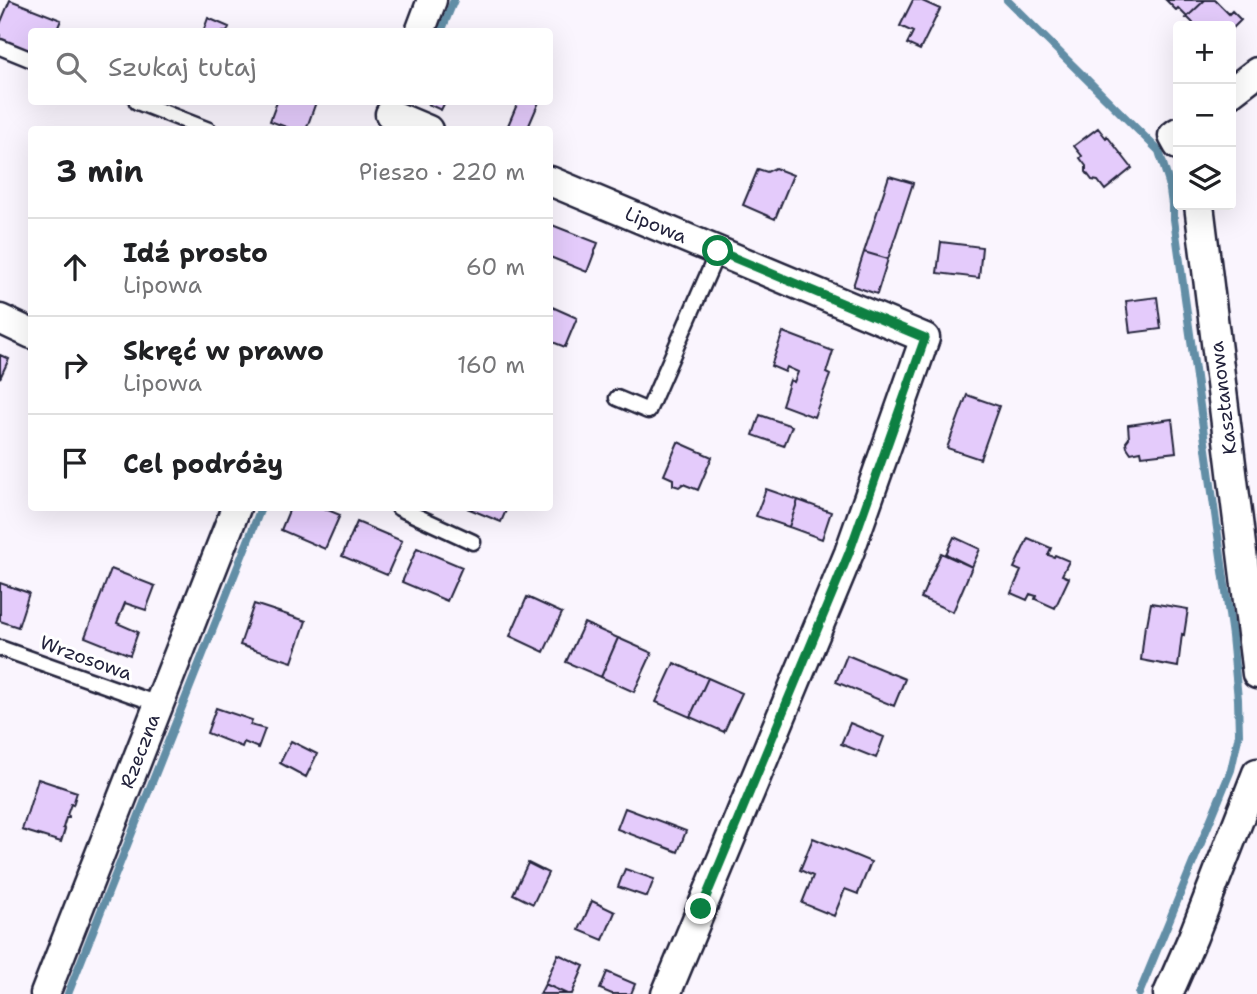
<!DOCTYPE html>
<html lang="pl">
<meta charset="utf-8">
<style>
:root{--surface:#fff;--page:#f2f2f2;--text:#202124;--muted:#757577;--line:#e0e0e0}
body{margin:0;font-family:"Shantell Sans",sans-serif;background:var(--page);color:var(--text)}
.controls{position:absolute;right:21px;top:21px;display:grid;overflow:hidden;border-radius:7px;box-shadow:0 7px 28px #0002}
.controls button{width:63px;height:63px;display:grid;place-items:center;padding:0;border:0;border-bottom:2px solid var(--line);background:var(--surface);color:var(--text);font:35px sans-serif}
.stop{position:absolute;width:21px;height:21px;margin:-16px;border:5px solid #0b8043;border-radius:50%;background:#fff}
.stop.end{background:#0b8043;border-color:#fff;box-shadow:0 2px 7px #0008}
.list{margin:0;padding:0;list-style:none}
h2{display:flex;justify-content:space-between;align-items:center;height:91px;margin:0;padding:0 28px;font-size:30px}
h2 small{font-size:23px;font-weight:400;color:var(--muted)}
.list li{display:grid;grid-template-columns:46px 1fr auto;gap:21px;align-items:center;box-sizing:border-box;height:98px;padding:0 28px;border-top:2px solid var(--line)}
.list b{display:block;font-size:26px;white-space:nowrap}
.list p{margin:0;font-size:23px;white-space:nowrap;color:var(--muted)}
.list em{font-size:23px;font-style:normal;color:var(--muted)}
.icon{flex:none;width:38px;height:38px;fill:none;stroke:currentColor;stroke-width:2;stroke-linecap:round;stroke-linejoin:round}
.map{position:relative;flex:none;width:1257px;height:994px;overflow:hidden}
.search{position:absolute;background:var(--surface);box-shadow:0 7px 28px #0002;left:28px;top:28px;width:525px;height:77px;display:flex;align-items:center;gap:18px;box-sizing:border-box;padding:0 24px;border-radius:7px;color:var(--muted);font-size:26px}
.panel{position:absolute;background:var(--surface);box-shadow:0 7px 28px #0002;left:28px;top:126px;width:525px;height:385px;border-radius:7px}
.map>svg:first-child{display:block}
</style>
<div class="map">
<svg width="1257" height="994" viewBox="0 0 1257 994">
<rect width="100%" height="100%" fill="#faf5fe"/>
<filter id="ink" filterUnits="userSpaceOnUse"><feTurbulence type="fractalNoise" baseFrequency=".0143" numOctaves="2"/><feDisplacementMap in="SourceGraphic" scale="14" xChannelSelector="R" yChannelSelector="G"/><feConvolveMatrix kernelMatrix="1 2 1 2 8 2 1 2 1" color-interpolation-filters="sRGB"/></filter>
<g filter="url(#ink)">
<g fill="none" stroke-linecap="round" stroke-linejoin="round">
<path stroke="#628ea6" stroke-width="8" d="M1007,0L1159,151L1169,183L1232,636L1238,699L1239,734L1231,770L1139,994
M441,32L454,0
M68,994L261,508"/>
</g>
<path fill="#e4cbfb" stroke="#22223b" stroke-width="2" d="M10,0L61,20L56,32H32V54L0,41V24Z
M913,0H920L940,9L920,50L907,44L913,32L900,26Z
M1166,0H1205L1186,18L1187,17L1178,8L1176,10Z
M1205,0H1215L1229,14L1232,11L1241,20L1231,30V26H1196L1188,18H1186Z
M208,18L229,27L227,32H203Z
M277,102H316L306,130H294L270,121Z
M429,102H445L441,110L428,104Z
M518,102H539L527,130H506Z
M1098,128L1106,138L1107,136L1132,168L1105,190L1098,181L1092,180L1086,172V166L1080,158L1082,156L1074,146Z
M775,168L793,175L775,219L743,205L758,169L767,172Z
M889,176L913,183L888,259L864,252Z
M552,225L598,243L587,272L550,257V231Z
M941,242L982,247L979,278L937,273Z
M864,252L888,259L877,294L853,286Z
M1157,297L1161,329L1130,333L1126,301Z
M550,306L577,318L565,347L550,341Z
M783,332L833,351L826,373L830,375L814,417L782,405L790,380L794,382L798,372L787,367L785,372L771,366Z
M0,355L9,359L0,378Z
M967,395L999,406L980,459L947,448Z
M760,415L792,426L784,446L753,435Z
M1172,419L1176,452L1142,456L1141,451L1131,453L1127,447L1126,442L1129,438L1128,425Z
M678,442L712,457L698,490L683,484L679,487L673,485V479L664,475Z
M766,489L798,500L789,527L756,516Z
M798,500L831,512L822,539L789,527Z
M290,508H323L340,515L325,549L281,530Z
M467,508H507L501,522Z
M357,522L402,541L387,575L342,556Z
M954,537L980,549L972,567L946,554Z
M1028,538L1051,548L1048,555L1054,557L1055,555L1069,561L1062,575L1069,578L1055,608L1035,599L1036,596L1030,594L1027,600L1011,593L1021,571L1014,568Z
M417,548L462,567L447,601L402,582Z
M941,553L972,567L953,612L921,598Z
M111,569L155,586L146,610L125,603L117,623L138,632L130,655L85,637Z
M0,583L29,593L18,627L0,621Z
M527,597L562,613L544,652L510,636Z
M1151,603L1188,609L1184,635L1182,634L1178,667L1141,660L1145,625H1147Z
M254,604L306,621L292,662L240,645Z
M584,623L618,638L601,677L566,662Z
M618,638L652,653L634,692L601,677Z
M847,655L905,679L894,706L836,682Z
M674,663L708,678L690,717L656,702Z
M708,678L742,693L724,732L690,717Z
M216,708L252,720L250,725L265,729L258,748L244,742L242,747L207,733Z
M850,723L884,737L876,758L841,744Z
M291,741L317,754L306,777L280,763Z
M38,779L77,792L73,805L71,804L67,815L69,816V818H66L63,828L65,829L61,842L22,830Z
M625,808L686,831L678,852L617,829Z
M813,838L871,862L858,894L845,889L834,916L802,903L813,876L800,870Z
M528,863L548,873L533,904L513,894Z
M625,869L654,879L647,897L618,887Z
M592,901L615,912L603,940L579,930Z
M558,954L584,966L572,994H567L545,984Z
M607,972L635,984L631,994H612L600,989Z
M545,984L567,994H540Z"/>
<g fill="none" stroke-linecap="round" stroke-linejoin="round">
<g stroke="#22223b" stroke-width="19">
<path id="lane" d="M0,47L32,60
M137,102L209,130
M617,398L648,411L718,251
M399,508L473,542
M0,648L158,704"/>
</g>
<g stroke="#22223b" stroke-width="33">
<path id="street" d="M420,32L432,0
M1231,92L1257,72
M390,114L428,130
M1178,132L1173,136L1178,145
M550,181L925,338L849,553L666,994
M1199,205L1257,674
M0,319L32,334
M45,994L236,508
M1168,994L1193,937L1257,773"/>
</g>
<use href="#lane" stroke="#fff" stroke-width="14"/>
<use href="#street" stroke="#fff" stroke-width="28"/>
</g>
</g>
<g fill="none" stroke-linecap="round" stroke-linejoin="round" filter="url(#ink)">
<path stroke="#0b8043" stroke-width="9" d="M701,909L849,553L925,338L718,251"/>
</g>
<g text-anchor="middle" dominant-baseline="central" stroke-width="6" stroke-linejoin="round" paint-order="stroke">
<g font-size="19" fill="#22223b" stroke="#fff">
<text transform="translate(656 225) rotate(23)">Lipowa</text>
<text transform="translate(1223 398) rotate(-97)">Kasztanowa</text>
<text transform="translate(86 658) rotate(20)">Wrzosowa</text>
<text transform="translate(140 751) rotate(-69)">Rzeczna</text>
</g>
</g>
</svg>
<div class="controls">
<button>+</button>
<button>−</button>
<button><svg class="icon" aria-label="layers" viewBox="0 0 24 24"><path d="M12 4l9 5-9 5-9-5zM3 14l9 5 9-5"/></svg></button>
</div>
<div class="stop" style="left:718px;top:251px"></div>
<div class="stop end" style="left:701px;top:909px"></div>
<div class="search"><svg class="icon" aria-label="search" viewBox="0 0 24 24"><circle cx="10" cy="10" r="6"/><path d="M15 15l6 6"/></svg>Szukaj tutaj</div>
<section class="panel">
<h2>3 min<small>Pieszo · 220 m</small></h2>
<ul class="list">
<li><svg class="icon" aria-label="ahead" viewBox="0 0 24 24"><path d="M12 20V5M6 11l6-6 6 6"/></svg><div><b>Idź prosto</b><p>Lipowa</p></div><em>60 m</em></li>
<li><svg class="icon" aria-label="right" viewBox="0 0 24 24"><path d="M7 20v-9h11M14 6l5 5-5 5"/></svg><div><b>Skręć w prawo</b><p>Lipowa</p></div><em>160 m</em></li>
<li><svg class="icon" aria-label="arrive" viewBox="0 0 24 24"><path d="M6 21V4h12l-3 4 3 4H6"/></svg><div><b>Cel podróży</b></div></li>
</ul>
</section>
</div>
